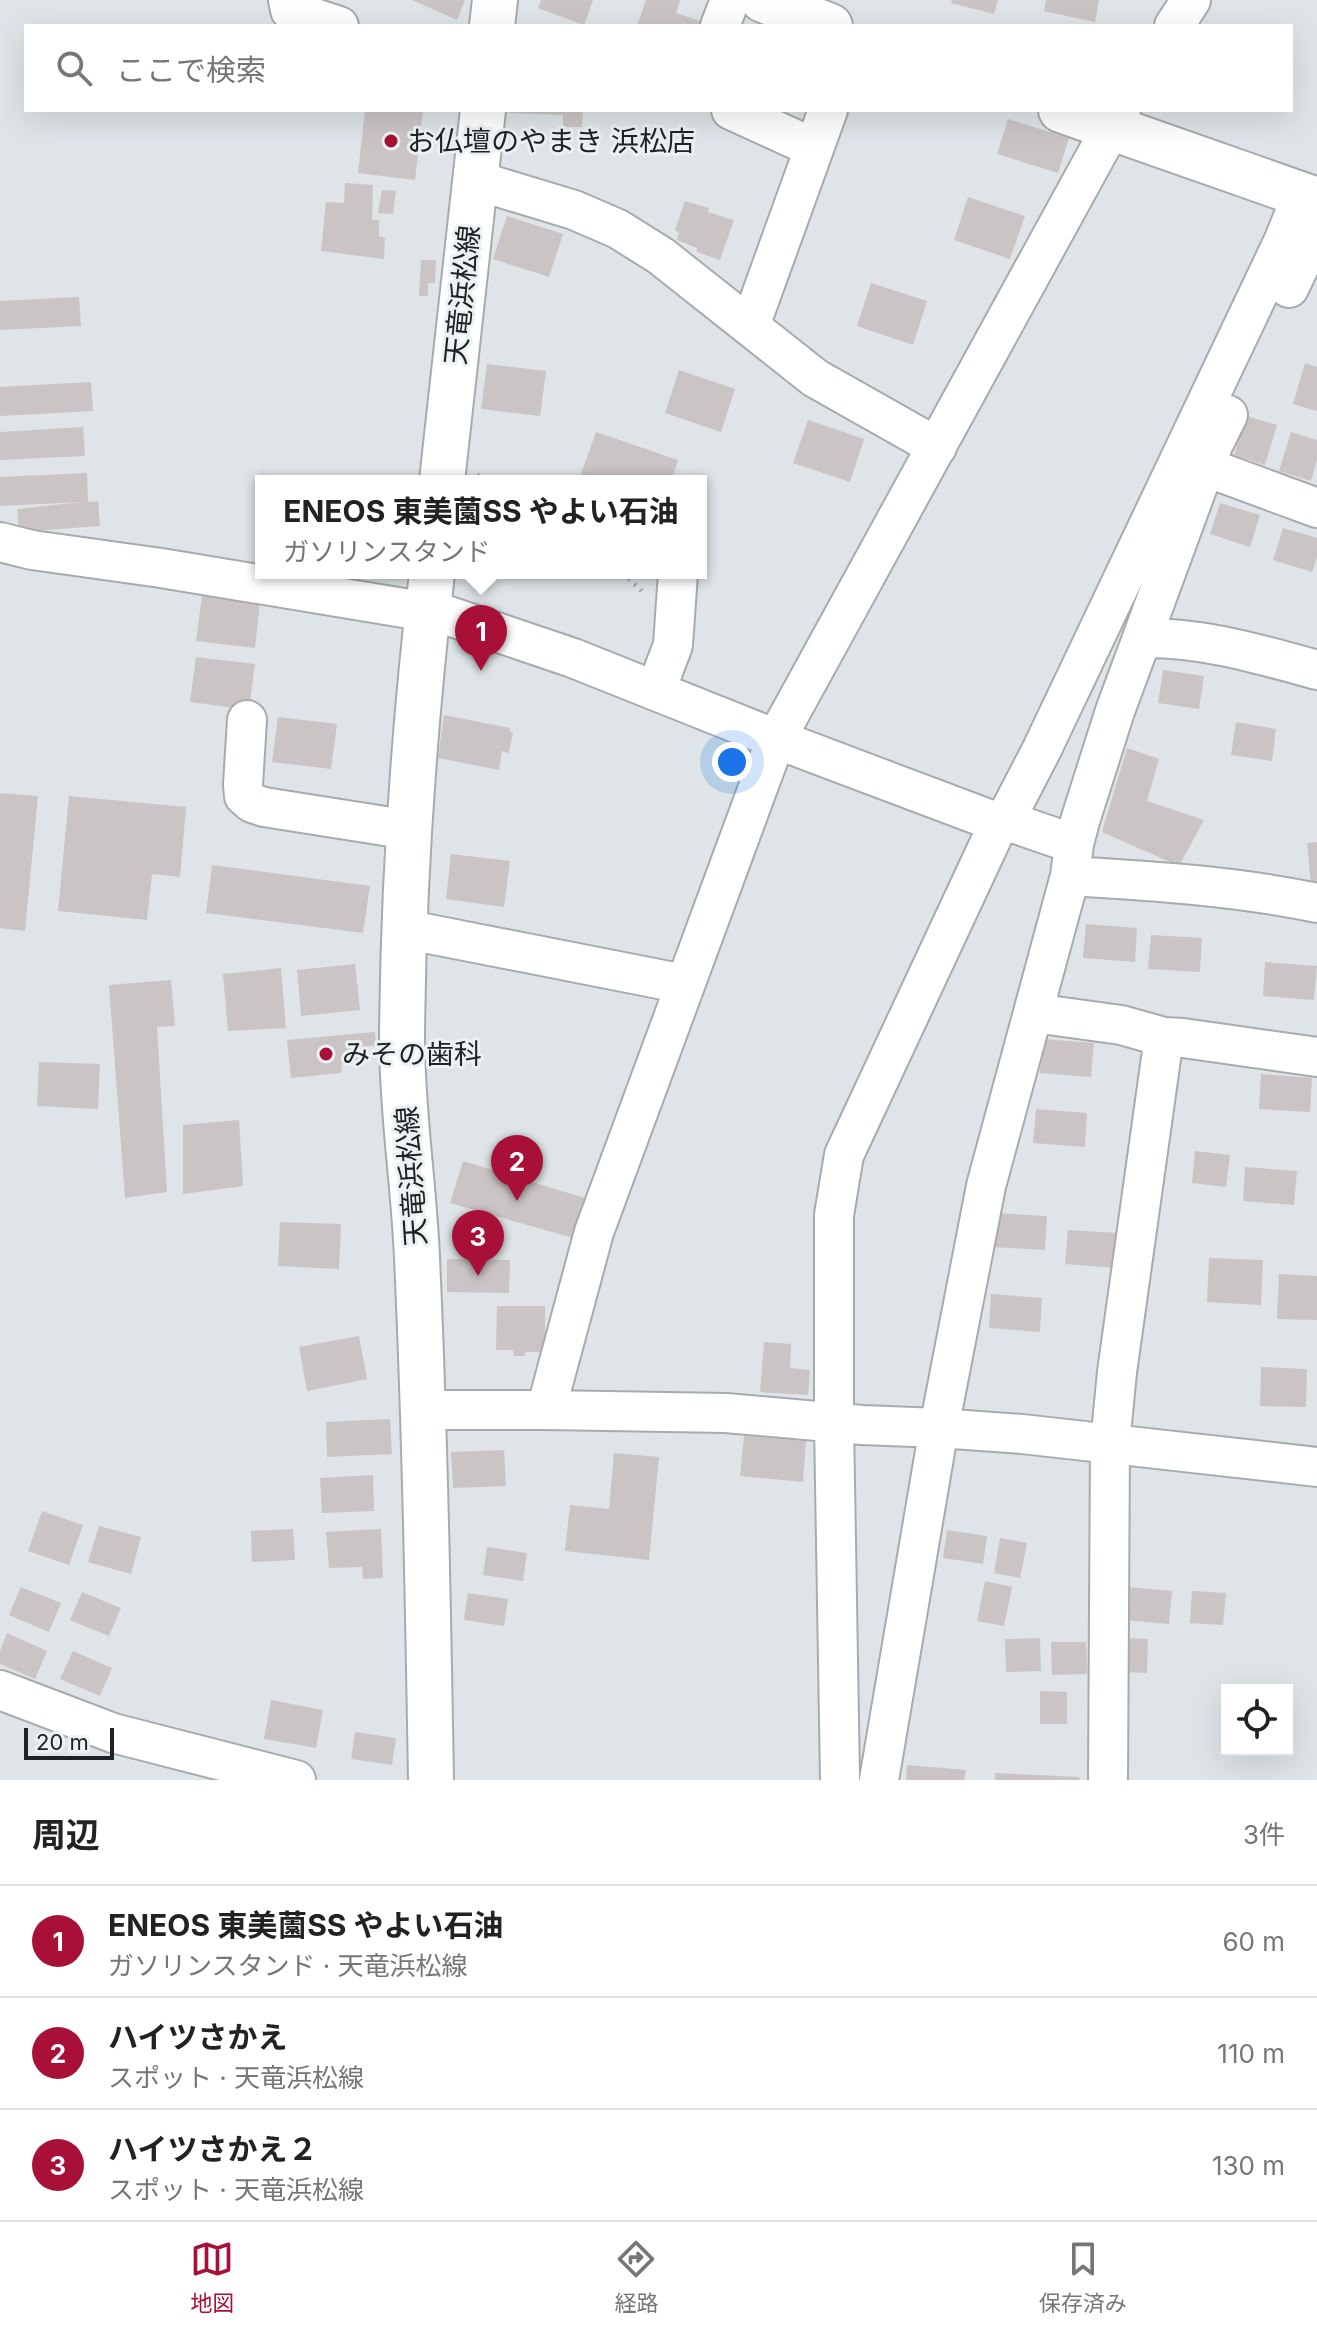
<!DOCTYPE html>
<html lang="ja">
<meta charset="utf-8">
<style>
:root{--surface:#fff;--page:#f2f2f2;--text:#222;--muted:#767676;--line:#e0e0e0;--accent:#a81037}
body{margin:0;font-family:Inter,"Noto Sans JP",sans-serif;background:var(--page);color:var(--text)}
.controls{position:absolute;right:24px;bottom:24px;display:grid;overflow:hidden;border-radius:0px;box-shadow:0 8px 32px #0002}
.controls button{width:72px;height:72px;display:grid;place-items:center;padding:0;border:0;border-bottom:2px solid var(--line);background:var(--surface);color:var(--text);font:40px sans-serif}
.scale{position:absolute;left:24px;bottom:20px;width:90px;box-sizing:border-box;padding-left:8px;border:4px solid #202223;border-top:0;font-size:22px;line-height:28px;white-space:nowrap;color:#202223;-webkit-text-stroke:6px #ebf2f4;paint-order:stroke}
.you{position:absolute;left:732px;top:762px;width:28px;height:28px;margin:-20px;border:6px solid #fff;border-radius:50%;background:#1a73e8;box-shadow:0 0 0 12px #1a73e833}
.badge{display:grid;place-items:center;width:52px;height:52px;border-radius:50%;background:var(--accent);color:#fff;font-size:26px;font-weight:700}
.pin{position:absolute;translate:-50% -66px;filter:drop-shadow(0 2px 4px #0008)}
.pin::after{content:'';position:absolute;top:42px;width:28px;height:24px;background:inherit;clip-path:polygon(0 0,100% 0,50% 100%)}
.popup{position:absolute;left:255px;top:475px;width:452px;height:104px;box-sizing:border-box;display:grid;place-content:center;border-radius:0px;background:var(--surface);filter:drop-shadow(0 2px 6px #0005);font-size:26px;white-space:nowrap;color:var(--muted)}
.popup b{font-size:30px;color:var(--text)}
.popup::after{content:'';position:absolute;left:50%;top:100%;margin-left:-16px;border:16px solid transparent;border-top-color:var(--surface)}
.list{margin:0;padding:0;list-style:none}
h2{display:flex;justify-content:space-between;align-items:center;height:104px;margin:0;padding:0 32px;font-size:34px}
h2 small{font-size:26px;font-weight:400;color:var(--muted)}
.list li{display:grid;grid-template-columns:52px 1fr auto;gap:24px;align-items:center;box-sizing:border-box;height:112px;padding:0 32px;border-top:2px solid var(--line)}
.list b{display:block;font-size:30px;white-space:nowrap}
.list p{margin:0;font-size:26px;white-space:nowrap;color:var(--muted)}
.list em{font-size:26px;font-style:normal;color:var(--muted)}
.icon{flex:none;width:44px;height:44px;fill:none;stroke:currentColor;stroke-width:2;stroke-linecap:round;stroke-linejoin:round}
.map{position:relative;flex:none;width:1317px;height:1780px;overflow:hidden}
.search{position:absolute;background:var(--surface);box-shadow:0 8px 32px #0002;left:24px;right:24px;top:24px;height:88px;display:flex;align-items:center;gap:20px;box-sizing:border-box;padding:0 28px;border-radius:0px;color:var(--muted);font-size:30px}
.sheet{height:440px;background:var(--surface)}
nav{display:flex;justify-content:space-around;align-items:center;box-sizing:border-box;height:112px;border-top:2px solid var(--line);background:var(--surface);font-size:22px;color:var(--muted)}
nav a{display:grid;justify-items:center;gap:4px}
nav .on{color:var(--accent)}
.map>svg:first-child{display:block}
</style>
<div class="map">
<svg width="1317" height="1780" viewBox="0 0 1317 1780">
<rect width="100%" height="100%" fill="#dee4e7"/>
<path fill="#cbc4c4" d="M412,0H465L457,20Z
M541,0H593L584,25L538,8Z
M646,0H680L676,13L700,21L703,12L712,16L708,26H637Z
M952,0H998L994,14L951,3Z
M1046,0H1099L1095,22L1044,11Z
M365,110H423L415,180L358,173Z
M509,110H583L582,127H563V115L509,113Z
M1008,119L1069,138L1058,173L997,154Z
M345,183L373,185L372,220H379V236L385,238L384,259L321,251L326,202L344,203Z
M382,190L396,191L393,214L378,213Z
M968,197L1025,216L1010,259L954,240Z
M685,201L709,208L708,212L734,220L720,260L697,252V248L677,240L679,233L675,230Z
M507,216L563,234L549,277L493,259Z
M421,260H436L435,283H428V296H419Z
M871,283L927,301L913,345L857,326Z
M79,297L81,326L0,330V301Z
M1305,363L1317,367V411L1293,404Z
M487,364L546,371L540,416L481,409Z
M679,370L735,389L721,432L665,413Z
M91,382L93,411L0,416V387Z
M1246,416L1277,425L1265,465L1234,455Z
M808,420L864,439L850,482L793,463Z
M83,427L85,456L0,460V432Z
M596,432L678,460L671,481H590L580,477Z
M1291,432L1317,440V460L1311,481L1279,471Z
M87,473L88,502L98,501L100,526L19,532L17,509L82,502L0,506V477Z
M1220,503L1260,515L1250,547L1210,534Z
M1283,528L1317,538V557L1312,572L1273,560Z
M202,596L260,603L255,648L196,641Z
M196,657L255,664L249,710L190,702Z
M1163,670L1204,676L1199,709L1158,703Z
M444,715L510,728V732H513L509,753L502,751L499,770L438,758Z
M278,717L337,724L331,769L272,762Z
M1236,722L1276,729L1272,761L1231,755Z
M1127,748L1159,759L1147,801L1204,820L1179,866L1102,832Z
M0,793L38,796L25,931L0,928Z
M69,796L186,807L180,877L152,874L147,920L58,911Z
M1317,842V893H1312L1307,843Z
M451,854L510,861L504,907L446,899Z
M212,865L370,886L363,933L206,913Z
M1086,924L1137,928L1135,962L1083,958Z
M1151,935L1202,938L1200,972L1148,969Z
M1265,962L1317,966L1314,1000L1263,996Z
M355,964L360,1010L301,1016L297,970Z
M281,968L286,1028L228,1031L223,974Z
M171,980L175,1026L157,1027L167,1192L125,1198L109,985Z
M375,1032L376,1045L363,1047L364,1061L342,1064L341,1073L291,1078L287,1040Z
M1042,1039L1094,1043L1091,1077L1040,1073Z
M39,1062L100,1064L98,1109L37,1106Z
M1261,1074L1312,1078L1310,1112L1259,1109Z
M1036,1109L1087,1113L1085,1147L1033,1143Z
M239,1120L243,1186L183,1194V1125Z
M1195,1151L1230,1155L1226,1187L1192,1183Z
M463,1161L585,1198L573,1238L450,1203Z
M1245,1167L1297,1171L1294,1205L1243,1201Z
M996,1213L1047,1216L1045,1250L994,1247Z
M280,1222L341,1224L339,1269L278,1266Z
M1068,1230L1119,1233L1116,1268L1065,1264Z
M1209,1258L1263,1260L1261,1305L1207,1302Z
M447,1259L510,1260L509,1293L447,1292Z
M1279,1274L1317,1276V1320L1277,1319Z
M991,1294L1042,1298L1040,1332L989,1328Z
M497,1306H545V1352H525V1356H514L513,1350H496Z
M359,1336L367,1379L307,1391L299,1347Z
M764,1342L791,1344L790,1368L810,1370L808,1395L760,1392Z
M1261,1367L1307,1369L1306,1407L1260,1406Z
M390,1419L392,1454L327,1457L326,1422Z
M744,1436L806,1441L803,1482L740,1476Z
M504,1450L506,1486L453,1488L451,1452Z
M614,1453L659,1457L649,1560L565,1551L570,1505L609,1509Z
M373,1475L374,1511L322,1513L320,1478Z
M42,1511L83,1525L69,1565L28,1551Z
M99,1526L141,1537L131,1574L88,1562Z
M293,1529L295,1560L252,1562L251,1531Z
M381,1529L383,1578L363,1579L362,1567L329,1568L326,1532Z
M947,1530L987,1536L983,1564L943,1558Z
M1000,1538L1027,1543L1020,1578L994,1573Z
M487,1547L527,1553L523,1581L483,1575Z
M985,1581L1012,1587L1004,1626L977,1621Z
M21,1587L61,1603L49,1632L9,1615Z
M1128,1587L1172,1591L1169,1624L1125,1620Z
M1192,1591L1226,1593L1223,1625L1190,1623Z
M82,1592L121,1608L109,1636L70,1620Z
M468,1593L508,1599L504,1626L464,1620Z
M7,1633L47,1651L35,1679L0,1664V1651Z
M1040,1638L1041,1671L1006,1672L1005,1639Z
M1123,1638L1148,1639L1147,1673L1121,1672Z
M1051,1642H1086L1087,1674L1052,1675Z
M73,1651L112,1668L100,1696L60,1679Z
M1040,1691L1067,1692V1724H1040Z
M271,1700L323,1710L316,1748L264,1739Z
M355,1732L396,1738L392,1765L351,1759Z
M907,1765L966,1770L964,1780H906Z
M995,1773L1080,1777L1079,1780H995Z"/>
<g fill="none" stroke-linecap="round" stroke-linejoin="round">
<g stroke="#a6acae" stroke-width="42">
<path id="minor" d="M288,0L290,10L339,26
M720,26L730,0
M1174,26L1191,0
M731,110L814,148
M475,180L574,210L618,229L661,256L815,378L937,447
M1289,288L1317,230
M750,326L828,110
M1228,415L1213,445L1142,638C1203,637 1259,654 1317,670
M1206,467L1317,508
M0,542L32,550L161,568L446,615L573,658L776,739L999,823H1013L1074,844
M656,690L673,645L678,573
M247,720L243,785L244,796L252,803L264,807L410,830
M1070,876C1153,881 1236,886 1317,903
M404,929L684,984
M1034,1013L1121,1025L1164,1037L1117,1372L1110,1444L1108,1780
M1164,1037L1183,1038L1317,1057
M424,1410H546L594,1232L776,739L1121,110
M546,1410L726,1413L862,1425L939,1428L1022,1434L1317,1467
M0,1690L113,1733L296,1780
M840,1780L834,1423V1215L844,1155L999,823L1011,809L1042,749L1283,242L1302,195
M879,1780L939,1428L986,1186L1070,876L1074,844L1080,821L1115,711L1142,638"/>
</g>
<g stroke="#a6acae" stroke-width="48">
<path id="major" d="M763,0L830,26
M492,26L495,0
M1061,110L1317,200
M442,481L483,110
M431,1780C428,1606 425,1432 417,1258C414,1185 402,1112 402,1040C403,884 414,728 432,573"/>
</g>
<path stroke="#a5aaac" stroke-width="5" stroke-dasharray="2 6" stroke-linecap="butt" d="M477,475L488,481
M623,573L643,592"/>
<use href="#minor" stroke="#fff" stroke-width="38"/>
<use href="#major" stroke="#fff" stroke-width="44"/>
</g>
<g fill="#a81037" stroke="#ebf2f4" stroke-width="3">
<circle cx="391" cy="141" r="8"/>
<circle cx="326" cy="1054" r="8"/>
</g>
<g text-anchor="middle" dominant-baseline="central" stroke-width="6" stroke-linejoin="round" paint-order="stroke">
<g font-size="28" fill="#202223" stroke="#ebf2f4" text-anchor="start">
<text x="407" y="141">お仏壇のやまき 浜松店</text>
<text x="342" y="1054">みその歯科</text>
</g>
<g font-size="28" fill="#202223" stroke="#ebf2f4">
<text transform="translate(462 295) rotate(-84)">天竜浜松線</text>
<text transform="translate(411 1176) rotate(-94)">天竜浜松線</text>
</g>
</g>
</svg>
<div class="controls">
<button><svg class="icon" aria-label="locate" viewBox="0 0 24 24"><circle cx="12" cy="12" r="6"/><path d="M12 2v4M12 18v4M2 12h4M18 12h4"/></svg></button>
</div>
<div class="scale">20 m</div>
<div class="you"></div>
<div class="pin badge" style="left:481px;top:671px">1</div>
<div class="popup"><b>ENEOS 東美薗SS やよい石油</b>ガソリンスタンド</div>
<div class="pin badge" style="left:517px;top:1201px">2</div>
<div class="pin badge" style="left:478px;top:1276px">3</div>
<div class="search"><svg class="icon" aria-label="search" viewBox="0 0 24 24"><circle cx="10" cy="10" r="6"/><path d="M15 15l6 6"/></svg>ここで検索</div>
</div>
<section class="sheet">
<h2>周辺<small>3件</small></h2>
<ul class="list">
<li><span class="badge">1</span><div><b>ENEOS 東美薗SS やよい石油</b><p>ガソリンスタンド · 天竜浜松線</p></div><em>60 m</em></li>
<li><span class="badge">2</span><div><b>ハイツさかえ</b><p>スポット · 天竜浜松線</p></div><em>110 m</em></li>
<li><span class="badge">3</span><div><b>ハイツさかえ２</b><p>スポット · 天竜浜松線</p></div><em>130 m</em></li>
</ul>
</section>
<nav>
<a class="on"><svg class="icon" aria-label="map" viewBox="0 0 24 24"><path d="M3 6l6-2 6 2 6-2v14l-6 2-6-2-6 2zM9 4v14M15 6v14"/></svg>地図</a>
<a><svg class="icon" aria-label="directions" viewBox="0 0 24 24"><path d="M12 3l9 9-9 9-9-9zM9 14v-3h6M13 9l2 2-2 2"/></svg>経路</a>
<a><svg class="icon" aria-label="saved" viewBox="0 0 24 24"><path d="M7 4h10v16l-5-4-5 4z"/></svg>保存済み</a>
</nav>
